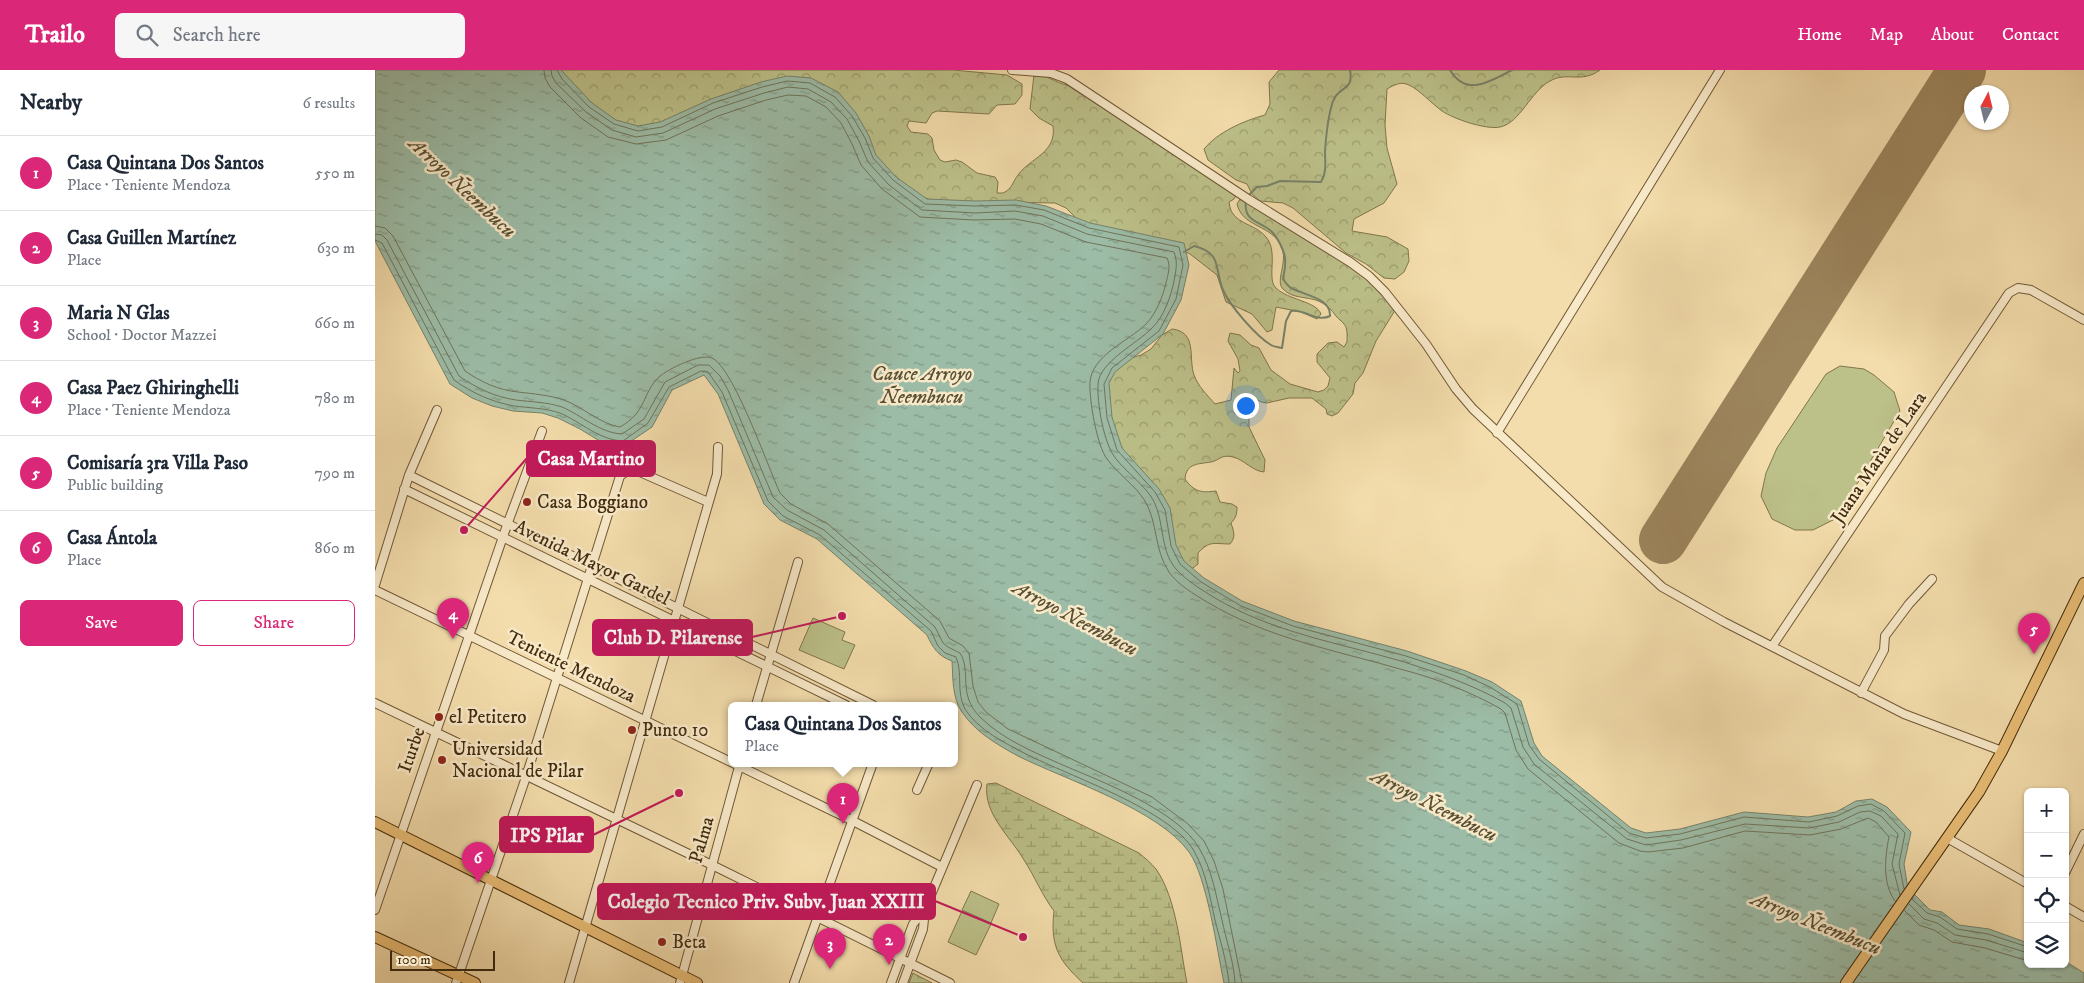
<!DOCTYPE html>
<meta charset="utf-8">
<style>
:root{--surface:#fff;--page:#f6f6f7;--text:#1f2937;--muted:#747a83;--line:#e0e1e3;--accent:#db2777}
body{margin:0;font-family:"IM FELL DW Pica",serif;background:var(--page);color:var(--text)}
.controls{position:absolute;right:15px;bottom:15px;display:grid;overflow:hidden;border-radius:8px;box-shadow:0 1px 4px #0004}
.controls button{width:45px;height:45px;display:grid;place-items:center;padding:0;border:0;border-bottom:1px solid var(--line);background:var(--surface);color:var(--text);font:25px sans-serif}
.compass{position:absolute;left:1589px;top:15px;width:45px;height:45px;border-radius:50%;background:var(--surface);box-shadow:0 1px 4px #0004;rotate:7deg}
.scale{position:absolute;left:15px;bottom:12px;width:105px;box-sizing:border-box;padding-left:5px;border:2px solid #432c0d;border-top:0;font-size:14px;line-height:18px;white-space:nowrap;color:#432c0d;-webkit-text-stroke:4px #f8e9c9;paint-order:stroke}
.you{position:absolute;left:870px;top:335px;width:18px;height:18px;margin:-12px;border:4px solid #fff;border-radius:50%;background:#1a73e8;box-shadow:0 0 0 8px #1a73e833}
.badge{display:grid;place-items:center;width:32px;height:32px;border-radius:50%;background:var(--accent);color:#fff;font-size:16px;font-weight:700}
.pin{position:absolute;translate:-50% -41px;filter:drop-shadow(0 1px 2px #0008)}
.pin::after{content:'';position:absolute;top:26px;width:18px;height:15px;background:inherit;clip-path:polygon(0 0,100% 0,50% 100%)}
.popup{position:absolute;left:353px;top:632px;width:230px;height:65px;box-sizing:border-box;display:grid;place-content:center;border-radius:8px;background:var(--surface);filter:drop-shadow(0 1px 4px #0005);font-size:16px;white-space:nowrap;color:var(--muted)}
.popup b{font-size:19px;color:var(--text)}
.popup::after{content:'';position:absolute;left:50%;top:100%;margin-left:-10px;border:10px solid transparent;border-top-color:var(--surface)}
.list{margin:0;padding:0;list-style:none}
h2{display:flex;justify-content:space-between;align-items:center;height:65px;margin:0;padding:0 20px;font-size:21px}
h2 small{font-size:16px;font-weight:400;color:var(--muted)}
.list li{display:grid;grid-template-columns:32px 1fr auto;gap:15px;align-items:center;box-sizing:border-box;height:75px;padding:0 20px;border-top:1px solid var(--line)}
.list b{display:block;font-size:19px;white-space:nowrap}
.list p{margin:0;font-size:16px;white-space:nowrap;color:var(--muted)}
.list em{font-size:16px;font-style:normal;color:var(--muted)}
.actions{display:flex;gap:10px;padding:15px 20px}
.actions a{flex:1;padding:11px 0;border:1px solid var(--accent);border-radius:8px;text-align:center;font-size:18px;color:var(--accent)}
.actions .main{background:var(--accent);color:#fff}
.icon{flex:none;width:28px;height:28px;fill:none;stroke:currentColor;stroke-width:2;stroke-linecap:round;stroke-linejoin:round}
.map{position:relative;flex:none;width:1709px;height:913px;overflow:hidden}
header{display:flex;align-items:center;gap:30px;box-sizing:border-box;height:70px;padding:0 25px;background:var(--accent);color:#fff}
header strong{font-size:24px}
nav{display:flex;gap:28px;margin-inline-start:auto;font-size:18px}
.search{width:350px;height:45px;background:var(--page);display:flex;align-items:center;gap:12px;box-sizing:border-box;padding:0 18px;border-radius:8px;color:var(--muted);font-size:19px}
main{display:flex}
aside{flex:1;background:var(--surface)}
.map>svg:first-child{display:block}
</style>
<header>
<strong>Trailo</strong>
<div class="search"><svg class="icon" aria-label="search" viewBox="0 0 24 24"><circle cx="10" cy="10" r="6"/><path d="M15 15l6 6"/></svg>Search here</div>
<nav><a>Home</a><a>Map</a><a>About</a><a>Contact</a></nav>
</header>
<main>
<aside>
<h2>Nearby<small>6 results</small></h2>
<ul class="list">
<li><span class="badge">1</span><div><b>Casa Quintana Dos Santos</b><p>Place · Teniente Mendoza</p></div><em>550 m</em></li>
<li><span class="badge">2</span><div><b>Casa Guillen Martínez</b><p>Place</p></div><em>630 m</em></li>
<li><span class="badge">3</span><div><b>Maria N Glas</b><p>School · Doctor Mazzei</p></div><em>660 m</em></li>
<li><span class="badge">4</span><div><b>Casa Paez Ghiringhelli</b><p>Place · Teniente Mendoza</p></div><em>780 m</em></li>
<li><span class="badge">5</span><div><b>Comisaría 3ra Villa Paso</b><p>Public building</p></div><em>790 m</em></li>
<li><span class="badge">6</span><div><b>Casa Ántola</b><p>Place</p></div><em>860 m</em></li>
</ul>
<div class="actions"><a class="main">Save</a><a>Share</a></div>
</aside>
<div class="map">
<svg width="1709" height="913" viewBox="0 0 1709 913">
<defs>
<pattern id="grass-tufts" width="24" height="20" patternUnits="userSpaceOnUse" patternTransform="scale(1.25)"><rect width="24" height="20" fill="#bcc089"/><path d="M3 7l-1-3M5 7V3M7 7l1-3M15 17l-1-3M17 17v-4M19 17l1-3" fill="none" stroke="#9a9c6e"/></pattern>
<pattern id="forest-crowns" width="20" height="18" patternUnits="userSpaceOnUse" patternTransform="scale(1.25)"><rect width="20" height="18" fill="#bcc089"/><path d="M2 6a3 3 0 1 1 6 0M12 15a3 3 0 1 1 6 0" fill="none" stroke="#9a9c6e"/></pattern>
<pattern id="wetland-marsh" width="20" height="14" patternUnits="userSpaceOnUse" patternTransform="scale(1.25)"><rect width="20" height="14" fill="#bcc089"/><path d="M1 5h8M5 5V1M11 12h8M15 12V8" fill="none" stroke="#9a9c6e"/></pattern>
<pattern id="water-ripples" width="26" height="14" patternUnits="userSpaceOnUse" patternTransform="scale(1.25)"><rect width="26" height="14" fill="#9cbca7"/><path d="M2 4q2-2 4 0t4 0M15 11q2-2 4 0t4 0" fill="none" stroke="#819986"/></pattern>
</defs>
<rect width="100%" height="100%" fill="#f4ddac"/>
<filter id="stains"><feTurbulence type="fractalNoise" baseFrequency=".004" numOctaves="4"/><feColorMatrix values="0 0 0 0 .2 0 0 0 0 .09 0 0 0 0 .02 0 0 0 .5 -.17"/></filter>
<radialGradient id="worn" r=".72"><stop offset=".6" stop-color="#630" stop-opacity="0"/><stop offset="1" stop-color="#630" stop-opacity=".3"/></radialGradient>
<path fill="url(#grass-tufts)" stroke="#80764b" d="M538,903L557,913H534Z"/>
<path fill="url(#forest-crowns)" stroke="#80764b" d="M170,0H578L632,5L647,14V25L640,34L622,35L614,44L562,41L557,43L551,53L534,51L532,56L536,62L553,64L557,68L559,80L565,90L570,92L581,90L587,92L602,103L620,107L623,112L622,123H628C637,119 637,113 643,105C655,88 682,83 678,56L664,48L655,39L659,5C672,4 680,13 692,15L862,124L859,129L854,132C856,155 879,152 891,167C904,182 891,209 901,218C913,230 941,231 946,244L942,249L926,242L901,237L897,260L892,262L877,244L851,232L842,205L815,184L804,179L777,175L703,150L691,138L680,133L559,131L542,125L371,19L348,25L267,72Z
M904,0H1225C1206,14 1192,1 1175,11C1156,21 1145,53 1125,57C1111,60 1079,49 1067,41C1056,33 1046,21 1034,15C1026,11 1019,15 1012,19L1010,55L1012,78L1022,114L1009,133L979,149L977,161L1012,167L1033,179L1034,191L1029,202L1020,209L1009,208L991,194L971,183L918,138L908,133L885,131L877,124L872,114L861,110L833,90L829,79C843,62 868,51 890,45L895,34L894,12Z
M867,126L967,187L1024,234L1001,271L988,303L980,313L978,324L963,343L957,346L952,344L951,339L937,328H914L892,333L886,332L871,323L869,328L874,340V357L890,390L889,402C877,401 870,390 858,387C846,384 845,390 836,392C824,394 811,393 810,409C819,422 827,423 841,421L845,432L857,434L862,437C862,444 861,448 856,453C859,462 861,467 855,474C839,474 835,470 823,483V494L814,501L727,344L730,310L756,288L766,285L776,279L787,265L797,259C823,262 813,288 819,305C823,316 832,325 840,334L856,330L859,298L863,303L865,301L863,289L853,271L855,263L865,265L876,275L884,278L896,300L915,314L943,322L949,320L953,316L955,308L942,292V284L953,273L962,272L969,277L972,272C972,267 973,258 969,254C967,251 963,249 961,246C943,220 923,234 908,219C899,210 916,189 904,172C893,155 867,156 862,134Z"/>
<path fill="url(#wetland-marsh)" stroke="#80764b" d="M621,713L764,783C770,788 776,793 781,799C802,829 805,878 812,913H708C683,890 675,875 679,841C667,825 660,807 649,790C635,766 608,744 612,714Z"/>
<path fill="#bcc089" stroke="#80764b" d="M1465,296L1489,299L1499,305L1519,322L1525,341L1462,448L1438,460H1420L1397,449L1386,426L1391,403L1402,378L1451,304Z
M438,548L470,562L467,570L480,575L469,599L424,580Z
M596,821L624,834L616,853L587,840Z
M587,841L616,854L601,885L573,872Z"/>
<path fill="url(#water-ripples)" stroke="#788269" d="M0,0H186L217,33L241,50L263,56L285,52L336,29L386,12L412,6L436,8L463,22L481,43L494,66L501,85L521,107L552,129L600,131L641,130L671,136L715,153L809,173L814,195L806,230L788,264L740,302L734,313L737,347L747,378L784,419L795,438L801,475L809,491L829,508L867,531L919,551L1032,581L1091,601L1117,612L1146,631L1159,673L1167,686L1256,758L1271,763L1305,759L1369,742L1433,747L1461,742L1481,731L1497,729L1512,737L1536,762L1529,794L1532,813L1534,819L1555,840L1567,842L1584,855L1614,859L1653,873V894H1690V891L1709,903V913H849C842,880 832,807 814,782C783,739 691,710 643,686C623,675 600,662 587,642C577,628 578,607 577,591C563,586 558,578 552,565L442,469L405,450L389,434L343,324L329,305L297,320L277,357L249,376L239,375L223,370L205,359L183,348L167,343L138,341L117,336L97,328L75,314L0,171Z"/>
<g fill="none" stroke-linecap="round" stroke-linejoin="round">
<path stroke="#70745a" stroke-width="1" d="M169,0L170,8L175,17L206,48L233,67L261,74L291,70L343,46L391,30L413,25L431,26L451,37L466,53L477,74L486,95L507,119L545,147L599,150L640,149L666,154L711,172L792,188C796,196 793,204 791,213C788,226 781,244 771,254C754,271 717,285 715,312C714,330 722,376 732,389C743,404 760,415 770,431C783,453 779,480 794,502C803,515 819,524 832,532C892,568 959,580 1025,599C1060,608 1094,621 1126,639L1130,643L1141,680L1153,699L1244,773L1265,781L1273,782L1308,778L1370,761L1435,765L1466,759L1493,748L1501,752L1514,767C1510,787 1507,813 1520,831
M176,0L177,6L181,13L211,42L237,60L261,67L288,63L340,39L389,23L413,17L433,19L456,32L472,49L484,71L493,92L514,115L547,140L600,143L640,141L668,146L712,164L799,182C803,192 801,200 799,211C796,226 789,247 777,258C763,273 724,292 723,314C722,333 728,367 737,383C745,397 765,411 775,425C791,448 783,478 801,499C812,511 827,520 840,528C899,563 965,573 1029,592C1064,603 1098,615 1130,633L1136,638L1148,677L1159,694L1252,769L1271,775L1306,770L1370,754L1434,758L1464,752L1485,742L1495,741L1506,746L1523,764L1517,794L1525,825
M182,0L187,9L214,37L239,54L263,61L287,57L338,33L387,17L412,11L435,13L460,27L477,46L490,68L498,88L518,110L550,134L600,136L641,135L669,140L714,158L804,177L808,195L801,229L784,261L737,298L729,314L732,348L742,380L780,422L790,440L796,476L805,494L826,512L866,536L918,556L1031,586L1089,605L1115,617L1142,634L1154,675L1164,689L1254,763L1271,768L1305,764L1369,747L1434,752L1462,746L1483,736L1496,734L1509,741L1530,763L1524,794L1529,819
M0,156L10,158L18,166L90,301C106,312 123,320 143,322C159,324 174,325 189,330C208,337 225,354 245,357C272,342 267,323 284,307C293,299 325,283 337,288C358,297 393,397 405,423L416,434L453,454L565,551L574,568L588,576L594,583L598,616L603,632L611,642L633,659L777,727L813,754L829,771L839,791L848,819L867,913
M0,164L7,165L12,170L84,306C101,318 120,327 141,330C156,332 172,332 187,337C206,345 225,363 247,364L269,349L290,312L323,295H334L345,306L353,320L398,427L412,440L449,460L560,557L568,573L573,577L585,583C597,602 582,624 605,647C628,670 661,683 690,696C728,712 803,741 824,778C837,799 841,826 847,850C851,870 859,892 860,913
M0,170L7,173L79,310C97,323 117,332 139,336C155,338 170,338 185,343C206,352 224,370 248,371L273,353L294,317L326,301L333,302L347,322L393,431L408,446L445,465L556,561L563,576L570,583L581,587C588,603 581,623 590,639C603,660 630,673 651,684C694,706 796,740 819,781C831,802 835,827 840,850C845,870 852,892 854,913
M1537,829L1552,843L1565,847L1582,859L1613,864L1653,877
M1534,834L1549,849L1562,853L1580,865L1611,870L1653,883
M1529,840L1544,855L1559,860L1577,872L1610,878L1653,891"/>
<path stroke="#788269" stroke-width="2" d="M1075,0C1091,27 1115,12 1137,0
M873,126L882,117L892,116L905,111L946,112C952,103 950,92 950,82C951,66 953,46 958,31C964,15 979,22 975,0
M809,182L819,176C848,183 839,199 848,220C855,236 881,266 896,275C899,277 903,277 907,278L911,251L916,241C929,238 941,253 955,246C956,228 929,225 916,218C913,216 910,212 908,209C909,203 911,196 910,189C910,182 902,166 896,161C883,150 868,152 871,130"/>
<path stroke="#9c845c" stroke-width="48" d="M1288,470L1587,0"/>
<g stroke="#6f5835" stroke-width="10">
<path id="minor" d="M637,0L676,3L692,9L873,129L975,192L994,206L1010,222L1051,274L1081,319L1098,339L1287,517L1349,552L1529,644L1627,681
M1122,363L1345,0
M34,405L498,635
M29,419L471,635
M0,515L34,405L62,340
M0,520L478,751L567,797
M1398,575L1634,223L1643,218L1656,220L1709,250
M1486,623L1509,580L1510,566L1534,534L1557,509
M0,633L337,795L575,913
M381,635L423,492
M542,720L554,693
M1572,768L1653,814
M1690,803L1709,764
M1690,836L1709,847
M0,840L132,455L167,361
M81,913L151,707L245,406L252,401L258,399L333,432
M194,913L342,404L343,377
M305,913L365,693
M419,913L498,693
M516,913L538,854L550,839
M528,913L548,859L550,839L602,715"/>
</g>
<g stroke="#432c0d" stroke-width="12">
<path id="major" d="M0,752L322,913
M0,867L100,913
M1471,913L1604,722L1627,681L1709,513"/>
</g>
<use href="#minor" stroke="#f8e9c9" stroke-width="8"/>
<use href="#major" stroke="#eabe76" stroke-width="10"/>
</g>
<g fill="#8f2418" stroke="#f8e9c9" stroke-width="2">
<circle cx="152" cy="432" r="5"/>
<circle cx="64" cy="647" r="5"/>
<circle cx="257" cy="660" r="5"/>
<circle cx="67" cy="690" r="5"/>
<circle cx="287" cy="872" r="5"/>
</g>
<g text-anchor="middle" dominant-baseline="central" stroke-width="5" stroke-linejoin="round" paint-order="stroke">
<g font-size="19" fill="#432c0d" stroke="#f8e9c9">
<text transform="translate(1504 388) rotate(-56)">Juana Marìa de Lara</text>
<text transform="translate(217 493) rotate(26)">Avenida Mayor Gardel</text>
<text transform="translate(196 597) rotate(26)">Teniente Mendoza</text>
<text transform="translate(37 680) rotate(-71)">Iturbe</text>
<text transform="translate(327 770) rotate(-74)">Palma</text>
</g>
<g font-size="19" fill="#432c0d" stroke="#f8e9c9" text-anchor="start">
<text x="162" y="432">Casa Boggiano</text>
<text x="74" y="647">el Petitero</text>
<text x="267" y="660">Punto 10</text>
<text x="77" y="679">Universidad<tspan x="77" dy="22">Nacional de Pilar</tspan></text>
<text x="297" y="872">Beta</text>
</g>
<g font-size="20" font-style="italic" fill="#595034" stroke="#f8e9c9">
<text transform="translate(87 118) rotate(43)">Arroyo Ñeembucu</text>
<text x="547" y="304">Cauce Arroyo<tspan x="547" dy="23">Ñeembucu</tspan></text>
<text transform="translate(700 549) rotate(28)">Arroyo Ñeembucu</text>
<text transform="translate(1059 736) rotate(27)">Arroyo Ñeembucu</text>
<text transform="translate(1441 854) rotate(22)">Arroyo Ñeembucu</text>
</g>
</g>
<path fill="none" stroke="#c2185b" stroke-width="2" d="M89 460L152 388M467 546L377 567M304 723L218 765M648 867L560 831"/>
<g fill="#c2185b" stroke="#f8e9c9" stroke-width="2">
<circle cx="89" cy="460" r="5"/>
<circle cx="467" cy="546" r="5"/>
<circle cx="304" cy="723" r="5"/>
<circle cx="648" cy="867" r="5"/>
</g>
<g fill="#c2185b" stroke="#c2185b" stroke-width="2">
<rect x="152" y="371" width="128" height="35" rx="5"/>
<rect x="218" y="550" width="159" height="35" rx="5"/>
<rect x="125" y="747" width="93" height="35" rx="5"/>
<rect x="223" y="814" width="337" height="35" rx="5"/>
</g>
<g font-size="20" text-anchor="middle" font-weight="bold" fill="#fff">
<text x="216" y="395">Casa Martino</text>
<text x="298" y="574">Club D. Pilarense</text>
<text x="172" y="772">IPS Pilar</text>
<text x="391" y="838">Colegio Tecnico Priv. Subv. Juan XXIII</text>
</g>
<rect width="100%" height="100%" filter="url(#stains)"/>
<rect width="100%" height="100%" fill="url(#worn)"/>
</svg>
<div class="controls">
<button>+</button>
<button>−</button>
<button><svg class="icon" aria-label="locate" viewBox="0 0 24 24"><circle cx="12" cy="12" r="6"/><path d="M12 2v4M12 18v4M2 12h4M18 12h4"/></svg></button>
<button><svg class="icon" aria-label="layers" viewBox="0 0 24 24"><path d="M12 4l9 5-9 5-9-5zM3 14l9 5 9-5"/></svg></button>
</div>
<svg class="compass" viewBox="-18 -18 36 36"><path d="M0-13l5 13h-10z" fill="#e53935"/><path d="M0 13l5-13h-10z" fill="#747a83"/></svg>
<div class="scale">100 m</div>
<div class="you"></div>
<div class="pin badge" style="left:468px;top:754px">1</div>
<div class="popup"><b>Casa Quintana Dos Santos</b>Place</div>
<div class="pin badge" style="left:514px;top:895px">2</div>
<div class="pin badge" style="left:455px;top:899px">3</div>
<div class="pin badge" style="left:78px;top:569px">4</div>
<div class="pin badge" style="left:1659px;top:584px">5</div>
<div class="pin badge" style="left:103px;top:813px">6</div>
</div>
</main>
